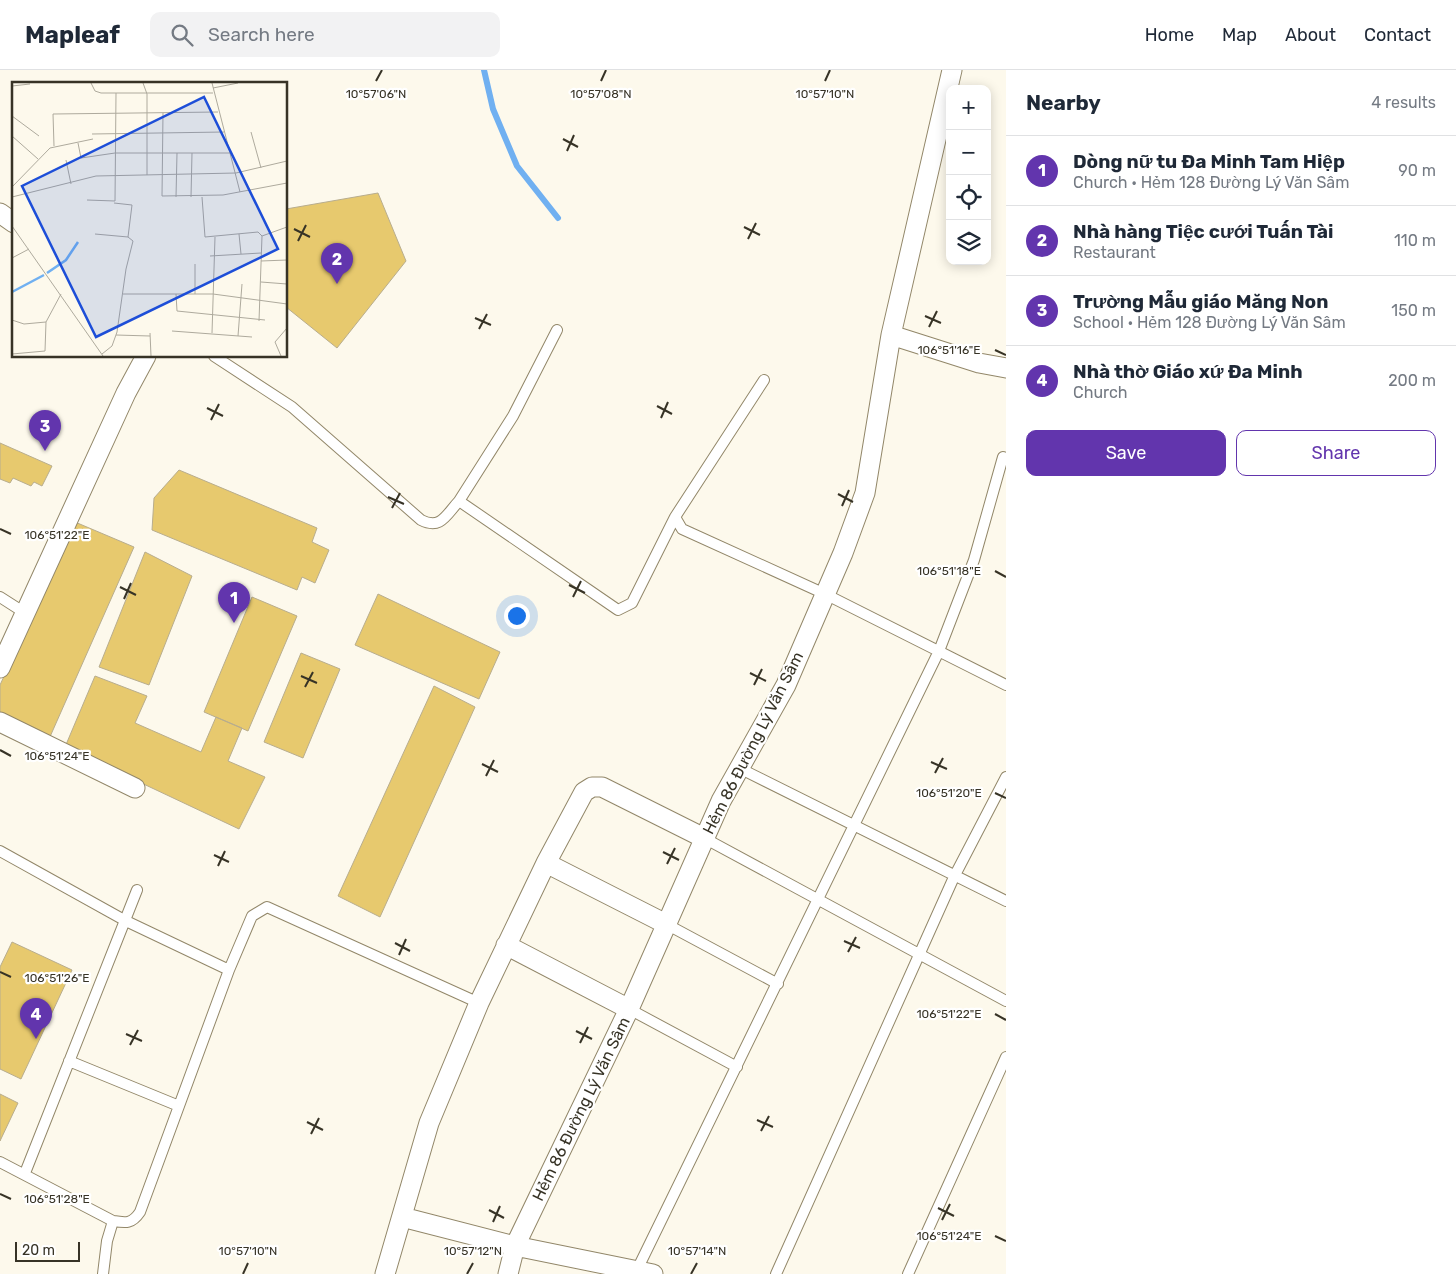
<!DOCTYPE html>
<meta charset="utf-8">
<style>
:root{--surface:#fff;--page:#f2f2f3;--text:#1f2937;--muted:#747a83;--line:#e0e1e3;--accent:#6235ad}
body{margin:0;font-family:Rubik,sans-serif;background:var(--page);color:var(--text)}
.controls{position:absolute;right:15px;top:15px;display:grid;overflow:hidden;border-radius:10px;box-shadow:0 2px 12px #0003}
.controls button{width:45px;height:45px;display:grid;place-items:center;padding:0;border:0;border-bottom:1px solid var(--line);background:var(--surface);color:var(--text);font:25px sans-serif}
.scale{position:absolute;left:15px;bottom:12px;width:65px;box-sizing:border-box;padding-left:5px;border:2px solid #373326;border-top:0;font-size:14px;line-height:18px;white-space:nowrap;color:#373326;-webkit-text-stroke:4px #fff;paint-order:stroke}
.you{position:absolute;left:516px;top:545px;width:18px;height:18px;margin:-12px;border:4px solid #fff;border-radius:50%;background:#1a73e8;box-shadow:0 0 0 8px #1a73e833}
.badge{display:grid;place-items:center;width:32px;height:32px;border-radius:50%;background:var(--accent);color:#fff;font-size:16px;font-weight:700}
.pin{position:absolute;translate:-50% -41px;filter:drop-shadow(0 1px 2px #0008)}
.pin::after{content:'';position:absolute;top:26px;width:18px;height:15px;background:inherit;clip-path:polygon(0 0,100% 0,50% 100%)}
.list{margin:0;padding:0;list-style:none}
h2{display:flex;justify-content:space-between;align-items:center;height:65px;margin:0;padding:0 20px;font-size:21px}
h2 small{font-size:16px;font-weight:400;color:var(--muted)}
.list li{display:grid;grid-template-columns:32px 1fr auto;gap:15px;align-items:center;box-sizing:border-box;height:70px;padding:0 20px;border-top:1px solid var(--line)}
.list b{display:block;font-size:19px;white-space:nowrap}
.list p{margin:0;font-size:16px;white-space:nowrap;color:var(--muted)}
.list em{font-size:16px;font-style:normal;color:var(--muted)}
.actions{display:flex;gap:10px;padding:15px 20px}
.actions a{flex:1;padding:11px 0;border:1px solid var(--accent);border-radius:10px;text-align:center;font-size:18px;color:var(--accent)}
.actions .main{background:var(--accent);color:#fff}
.icon{flex:none;width:28px;height:28px;fill:none;stroke:currentColor;stroke-width:2;stroke-linecap:round;stroke-linejoin:round}
.map{position:relative;flex:none;width:1006px;height:1204px;overflow:hidden}
header{display:flex;align-items:center;gap:30px;box-sizing:border-box;height:70px;padding:0 25px;background:var(--surface);border-bottom:1px solid var(--line)}
header strong{font-size:24px}
nav{display:flex;gap:28px;margin-inline-start:auto;font-size:18px}
.search{width:350px;height:45px;background:var(--page);display:flex;align-items:center;gap:12px;box-sizing:border-box;padding:0 18px;border-radius:10px;color:var(--muted);font-size:19px}
main{display:flex}
aside{flex:1;background:var(--surface)}
.map>svg:first-child{display:block}
</style>
<header>
<strong>Mapleaf</strong>
<div class="search"><svg class="icon" aria-label="search" viewBox="0 0 24 24"><circle cx="10" cy="10" r="6"/><path d="M15 15l6 6"/></svg>Search here</div>
<nav><a>Home</a><a>Map</a><a>About</a><a>Contact</a></nav>
</header>
<main>
<div class="map">
<svg width="1006" height="1204" viewBox="0 0 1006 1204">
<rect width="100%" height="100%" fill="#fdf9ec"/>
<g fill="none" stroke-linecap="round" stroke-linejoin="round">
<path stroke="#70b0f1" stroke-width="6" d="M484,0L493,39L517,96L558,148"/>
</g>
<path fill="#e7c96e" stroke="#b8ad8e" d="M378,123L406,191L337,278L286,237V139Z
M0,373L52,396L42,416L34,412L31,416L13,408L10,413L0,409Z
M179,400L317,458L312,472L329,480L315,513L302,507L297,520L152,460L154,428Z
M75,452L134,477L49,669L0,644V615Z
M145,482L192,506L149,615L99,597Z
M378,524L500,582L479,629L355,575Z
M252,527L297,546L248,661L204,642Z
M301,583L340,599L303,688L264,672Z
M95,606L147,626L135,653L201,682L216,647L242,658L228,691L265,707L239,759L65,677Z
M434,616L475,637L380,847L338,826Z
M12,872L72,900L21,1009L0,999V897Z
M0,1024L18,1033L0,1071Z"/>
<g fill="none" stroke-linecap="round" stroke-linejoin="round">
<g stroke="#928769" stroke-width="12">
<path id="lane" d="M214,286L292,337L421,450C441,460 446,445 459,431L618,540L632,533L675,447
M764,310L675,447L682,459L825,524L1006,615
M459,431L513,346L557,260
M0,527L25,543
M739,698L1006,831
M704,768L1006,931
M0,781L126,851L229,900
M666,854L778,914
M629,939L737,997
M69,991L179,1036
M0,1092L113,1151
M25,1103L137,820
M636,1202L939,581L974,490L1003,387L1006,388
M103,1204L107,1171L113,1151C126,1153 132,1154 140,1142L229,900L252,846L267,837L479,933
M776,1204L954,807L1006,707
M908,1204L1006,987"/>
</g>
<g stroke="#928769" stroke-width="21">
<path id="street" d="M0,143L14,153
M891,265L979,293L1006,298
M0,598L126,323L146,286
M0,652L135,718
M546,793L666,854
M506,875L629,939
M402,1147L515,1176L653,1204
M385,1204L429,1053L479,933L546,793L584,722L592,717H602L704,768
M508,1204L515,1176L629,939L721,731L786,615L843,483L865,423L891,265L952,0"/>
</g>
<use href="#lane" stroke="#fff" stroke-width="10"/>
<use href="#street" stroke="#fff" stroke-width="19"/>
</g>
<path fill="none" stroke="#373326" stroke-width="2" d="M376,11L382,0M601,11L606,0M825,11L830,0M563,69L578,77M567,81L574,65M744,157L760,165M294,159L310,167M748,169L756,153M298,171L306,155M925,246L941,253M475,248L491,255M929,257L937,241M479,259L487,244M995,280L1006,285M657,336L672,344M207,338L223,346M661,348L668,332M211,350L219,334M838,424L853,432M388,427L404,434M842,436L849,420M392,438L400,423M0,459L11,464M995,501L1006,507M569,515L585,523M120,517L136,525M573,527L581,511M124,529L131,513M750,603L766,611M301,606L317,613M754,615L762,599M305,617L313,602M0,680L11,686M931,692L947,699M482,694L498,702M935,703L943,688M486,706L494,690M995,723L1006,728M663,782L679,790M214,785L229,792M667,794L675,778M218,796L225,781M844,871L860,878M395,873L410,881M848,882L856,867M399,885L406,869M0,902L11,907M995,944L1006,950M576,961L592,969M126,964L142,971M580,973L588,957M130,975L138,960M757,1050L773,1057M307,1052L323,1060M761,1061L769,1046M311,1064L319,1048M0,1124L11,1129M938,1138L954,1146M489,1140L504,1148M942,1150L950,1134M493,1152L500,1136M995,1166L1006,1171M243,1204L248,1193M467,1204L473,1193M691,1204L697,1193"/>
<g text-anchor="middle" dominant-baseline="central" stroke-width="4.5" stroke-linejoin="round" paint-order="stroke">
<g font-size="16" fill="#373326" stroke="#fff">
<text transform="translate(753 673) rotate(-63)">Hẻm 86 Đường Lý Văn Sâm</text>
<text transform="translate(581 1039) rotate(-64)">Hẻm 86 Đường Lý Văn Sâm</text>
</g>
</g>
<g transform="translate(12 12)">
<rect width="275" height="275" fill="#fdf9ec"/>
<path fill="none" stroke="#70b0f1" stroke-width="2.5" d="M35,191L54,178L66,160M0,210L32,193"/>
<path fill="none" stroke="#aeaa9d" stroke-width="1" d="M79,1L83,9L89,11H201M131,1L135,12V93M200,1L228,110M0,4L18,2M201,6L226,1M151,31L150,114L211,113L275,101M0,34L27,54M239,50L249,86M80,52L212,50M0,54L26,77M66,61L69,76L103,71H219M42,64L41,32L206,30M54,78L59,102M0,105L38,66L81,57M0,115L84,94L224,91L275,79M164,115L165,71M179,115L180,71M190,115L193,155L246,150L250,154L275,145M75,118L103,119L104,11M0,144L91,274M83,152L116,155M227,152L229,172M198,174L249,171M0,176L17,167M249,179L275,178M249,200L275,202M111,212H201L275,222M164,212L165,229L253,238M183,212V182M0,238L12,242L34,240M247,239L250,154M160,249L240,255M138,251L139,274M200,251L203,155M104,253L138,254M226,254L230,202M0,272L33,269L34,240L49,212M90,272L100,264L105,250L114,187L121,159L116,155L120,123L102,121M269,274L263,260L275,246"/>
<path fill="#1d4ed8" fill-opacity="0.15" stroke="#1d4ed8" stroke-width="2.5" d="M192,15L266,167L84,255L10,104Z"/>
<rect width="275" height="275" fill="none" stroke="#373326" stroke-width="2.5"/>
</g>
<g font-size="12" text-anchor="middle" fill="#373326" stroke="#fff" stroke-width="4.5" stroke-linejoin="round" paint-order="stroke">
<text x="376" y="28">10°57'06"N</text>
<text x="601" y="28">10°57'08"N</text>
<text x="825" y="28">10°57'10"N</text>
<text x="949" y="284">106°51'16"E</text>
<text x="57" y="469">106°51'22"E</text>
<text x="949" y="505">106°51'18"E</text>
<text x="57" y="690">106°51'24"E</text>
<text x="949" y="727">106°51'20"E</text>
<text x="57" y="912">106°51'26"E</text>
<text x="949" y="948">106°51'22"E</text>
<text x="57" y="1133">106°51'28"E</text>
<text x="949" y="1170">106°51'24"E</text>
<text x="248" y="1185">10°57'10"N</text>
<text x="473" y="1185">10°57'12"N</text>
<text x="697" y="1185">10°57'14"N</text>
</g>
</svg>
<div class="controls">
<button>+</button>
<button>−</button>
<button><svg class="icon" aria-label="locate" viewBox="0 0 24 24"><circle cx="12" cy="12" r="6"/><path d="M12 2v4M12 18v4M2 12h4M18 12h4"/></svg></button>
<button><svg class="icon" aria-label="layers" viewBox="0 0 24 24"><path d="M12 4l9 5-9 5-9-5zM3 14l9 5 9-5"/></svg></button>
</div>
<div class="scale">20 m</div>
<div class="you"></div>
<div class="pin badge" style="left:234px;top:553px">1</div>
<div class="pin badge" style="left:337px;top:214px">2</div>
<div class="pin badge" style="left:45px;top:381px">3</div>
<div class="pin badge" style="left:36px;top:969px">4</div>
</div>
<aside>
<h2>Nearby<small>4 results</small></h2>
<ul class="list">
<li><span class="badge">1</span><div><b>Dòng nữ tu Đa Minh Tam Hiệp</b><p>Church · Hẻm 128 Đường Lý Văn Sâm</p></div><em>90 m</em></li>
<li><span class="badge">2</span><div><b>Nhà hàng Tiệc cưới Tuấn Tài</b><p>Restaurant</p></div><em>110 m</em></li>
<li><span class="badge">3</span><div><b>Trường Mẫu giáo Măng Non</b><p>School · Hẻm 128 Đường Lý Văn Sâm</p></div><em>150 m</em></li>
<li><span class="badge">4</span><div><b>Nhà thờ Giáo xứ Đa Minh</b><p>Church</p></div><em>200 m</em></li>
</ul>
<div class="actions"><a class="main">Save</a><a>Share</a></div>
</aside>
</main>
